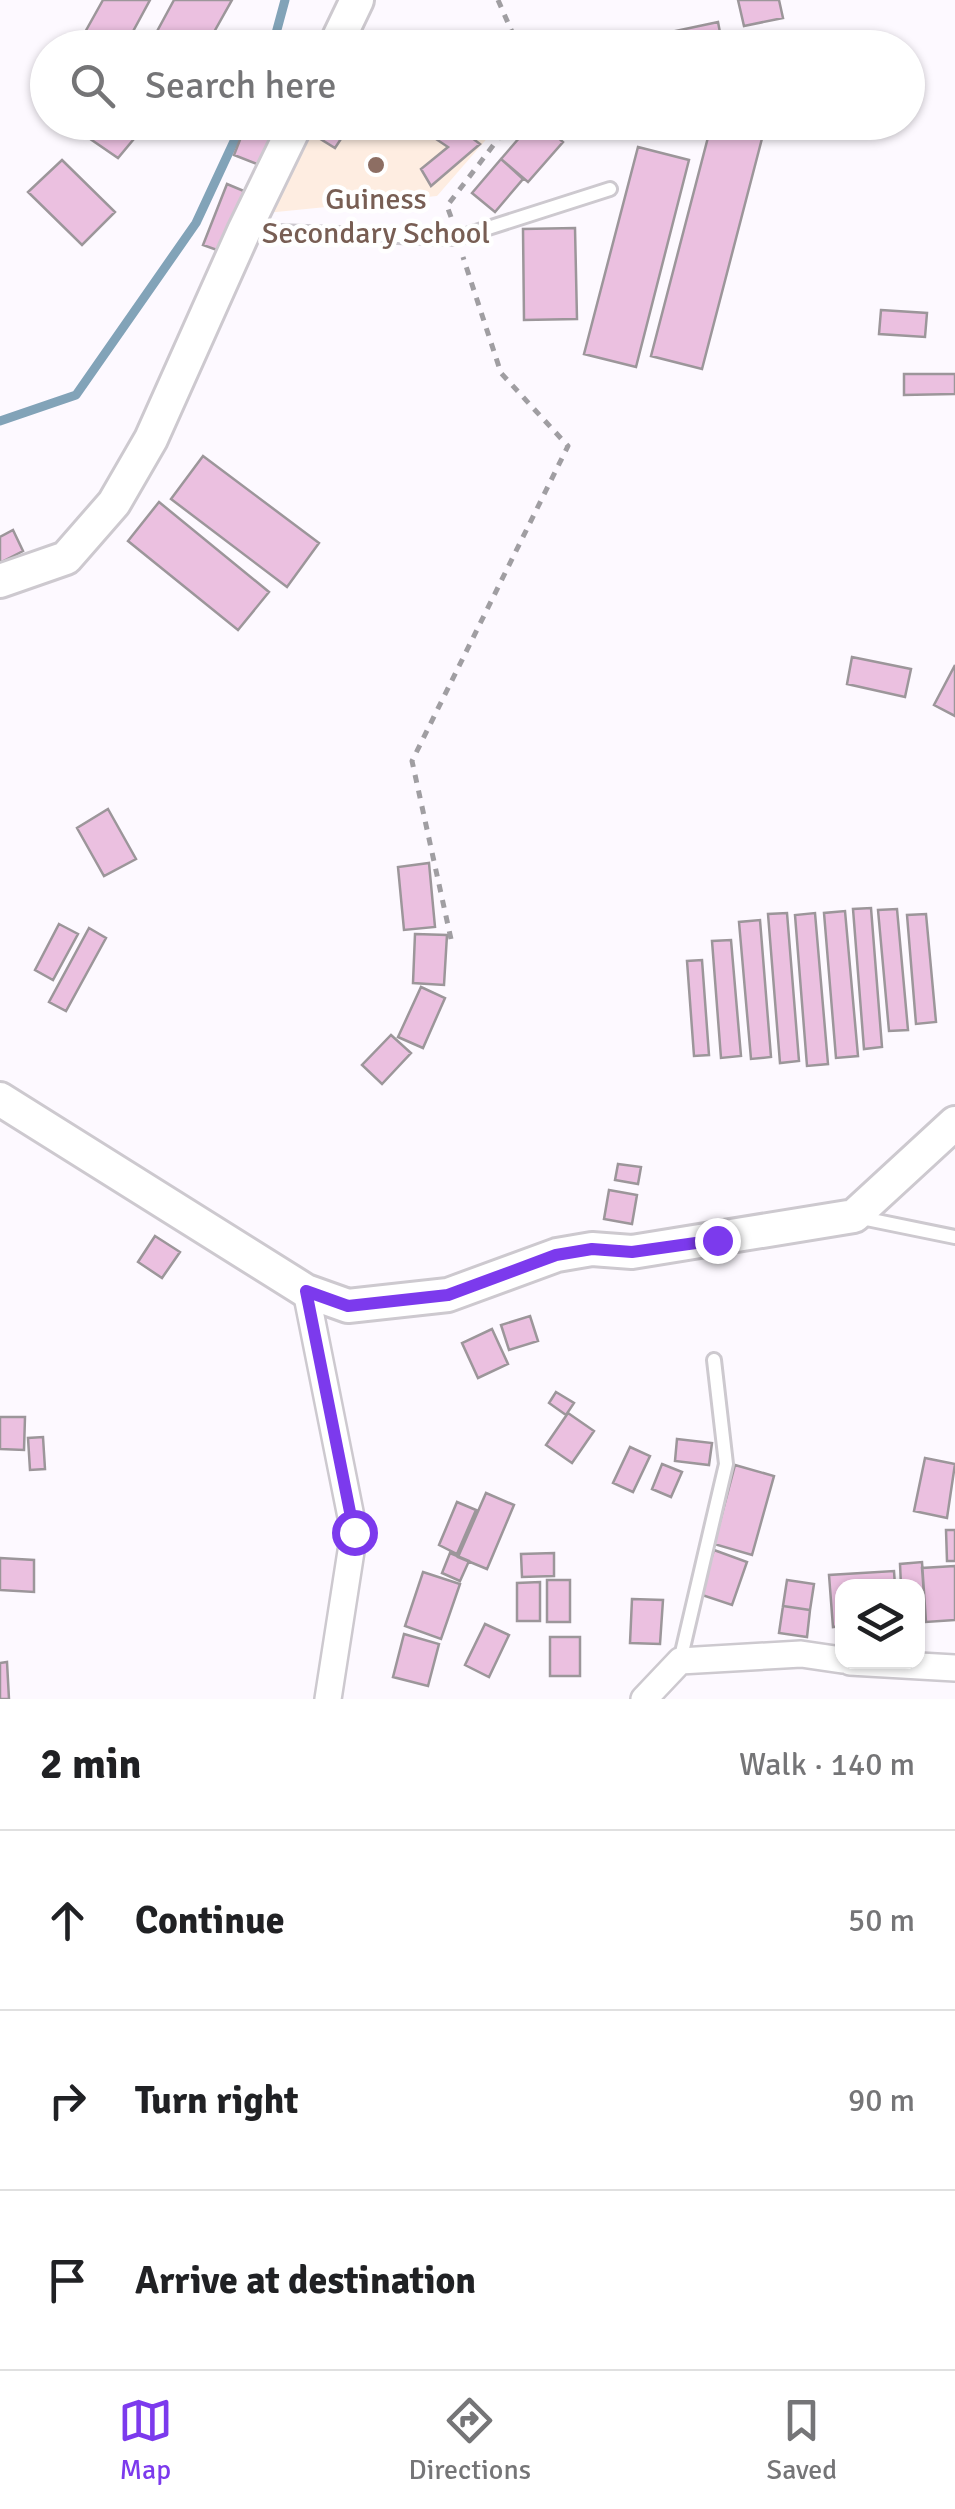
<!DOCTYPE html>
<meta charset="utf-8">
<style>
:root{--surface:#fff;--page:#f6f6f6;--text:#202124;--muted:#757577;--line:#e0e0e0;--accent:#7c3aed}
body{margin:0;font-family:Signika,sans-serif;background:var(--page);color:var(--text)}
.controls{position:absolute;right:30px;bottom:30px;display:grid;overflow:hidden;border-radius:20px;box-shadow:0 2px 8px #0004}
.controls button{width:90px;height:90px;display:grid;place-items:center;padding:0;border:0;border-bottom:2px solid var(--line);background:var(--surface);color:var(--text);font:50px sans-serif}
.stop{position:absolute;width:30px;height:30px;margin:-22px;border:8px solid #7c3aed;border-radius:50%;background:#fff}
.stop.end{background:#7c3aed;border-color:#fff;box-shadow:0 2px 10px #0008}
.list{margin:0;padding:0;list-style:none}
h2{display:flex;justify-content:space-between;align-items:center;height:130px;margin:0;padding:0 40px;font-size:42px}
h2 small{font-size:32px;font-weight:400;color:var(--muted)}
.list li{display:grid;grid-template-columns:65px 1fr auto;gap:30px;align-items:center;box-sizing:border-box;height:180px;padding:0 40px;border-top:2px solid var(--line)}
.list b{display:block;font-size:38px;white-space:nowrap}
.list em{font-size:32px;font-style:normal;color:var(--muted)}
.icon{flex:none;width:55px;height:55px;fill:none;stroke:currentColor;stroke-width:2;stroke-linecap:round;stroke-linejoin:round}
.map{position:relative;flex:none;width:955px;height:1699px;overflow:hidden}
.search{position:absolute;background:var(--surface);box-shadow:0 2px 8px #0004;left:30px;right:30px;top:30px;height:110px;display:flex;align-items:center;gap:25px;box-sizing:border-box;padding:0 35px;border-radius:55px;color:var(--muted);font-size:38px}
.sheet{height:670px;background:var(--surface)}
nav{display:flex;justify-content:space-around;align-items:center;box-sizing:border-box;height:140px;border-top:2px solid var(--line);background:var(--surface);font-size:28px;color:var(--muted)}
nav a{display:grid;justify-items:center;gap:5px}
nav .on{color:var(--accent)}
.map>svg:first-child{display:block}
</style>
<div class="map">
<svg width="955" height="1699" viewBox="0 0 955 1699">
<rect width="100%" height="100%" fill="#fdf9ff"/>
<path fill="#feede1" d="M307,123H468L490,135L437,196L266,213Z"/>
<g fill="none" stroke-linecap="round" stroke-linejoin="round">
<path stroke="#82a3b8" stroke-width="9" d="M272,48L285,0
M0,421L76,395L196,223L243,122"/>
</g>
<path fill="#ebc0e0" stroke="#9c969a" stroke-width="2.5" d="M103,0H150L124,48H107L84,34Z
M174,0H232L205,48H148Z
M738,0H779L783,18L744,26Z
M718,22L723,48H654L652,36Z
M94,122H148L118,158L83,134Z
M247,122H279L262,166L234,155Z
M311,122H352L335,148L306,130Z
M435,122H451L480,144L431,186L421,169L448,147L427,133Z
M533,122H541L563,142L528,182L501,159Z
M712,122H749L765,127L702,369L651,356Z
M638,147L689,160L636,367L584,354Z
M501,159L523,179L495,212L472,193Z
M62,160L115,212L82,245L28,192Z
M227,184L251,194L228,254L203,245Z
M575,228L577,319L524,320L523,229Z
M881,310L927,313L925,337L879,334Z
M904,374H955V394L904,395Z
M203,456L319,543L287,587L171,499Z
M159,502L269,592L238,630L128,541Z
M13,530L23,551L0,563V537Z
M852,657L911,669L905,697L847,684Z
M955,665V716L934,705Z
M108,809L136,859L104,876L77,828Z
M429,863L435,927L404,930L398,867Z
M871,908L882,1047L864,1049L853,909Z
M897,909L908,1030L889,1031L878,910Z
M845,911L858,1056L836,1058L824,913Z
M787,913L799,1061L780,1063L768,914Z
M815,913L828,1064L807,1066L795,915Z
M926,914L936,1022L916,1024L907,915Z
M760,920L771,1057L751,1059L739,922Z
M59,924L78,934L53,980L35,970Z
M89,928L106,938L66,1011L49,1002Z
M415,934L447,935L444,985L413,983Z
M731,940L741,1056L721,1058L712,941Z
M702,960L709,1055L694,1056L687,961Z
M421,987L445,998L423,1048L398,1037Z
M391,1035L411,1053L382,1084L362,1065Z
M618,1164L641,1167L638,1184L615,1180Z
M609,1190L637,1195L632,1224L604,1219Z
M155,1236L180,1252L162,1278L138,1262Z
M530,1316L538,1341L509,1350L501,1325Z
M492,1329L508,1364L478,1378L462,1343Z
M556,1392L574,1403L566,1415L549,1403Z
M568,1413L594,1431L572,1463L546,1445Z
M0,1417H25L24,1450L0,1449Z
M43,1437L45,1469L30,1470L28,1438Z
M677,1439L712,1443L709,1465L675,1461Z
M630,1447L650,1456L633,1492L613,1483Z
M925,1458L955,1464L947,1518L914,1511Z
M662,1464L682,1472L671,1497L652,1489Z
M735,1465L774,1476L752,1555L714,1544Z
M486,1493L514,1505L487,1569L458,1557Z
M457,1502L476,1510L457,1554L439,1545Z
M946,1530H955V1561H947Z
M714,1550L747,1562L732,1605L699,1594Z
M450,1553L469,1561L460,1581L442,1573Z
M554,1553V1576L522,1577L521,1554Z
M0,1558L34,1560V1592L0,1590Z
M922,1562L926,1622H918V1586H901L900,1564Z
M955,1566V1620L926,1622L922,1568Z
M894,1571L895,1586H842V1626L833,1627L829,1575Z
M423,1572L460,1584L441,1639L405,1626Z
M547,1580H570V1622H547Z
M787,1580L814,1584L810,1610L783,1606Z
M540,1582V1621H517V1583Z
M632,1599L663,1600L660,1644L630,1643Z
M783,1606L810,1610L807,1637L779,1633Z
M485,1624L509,1635L489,1677L465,1665Z
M404,1634L439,1644L428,1686L393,1677Z
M550,1637H580V1676H550Z
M7,1662L9,1699H0V1663Z"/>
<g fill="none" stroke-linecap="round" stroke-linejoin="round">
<g stroke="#cdc9cf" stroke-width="18">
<path id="service" d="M245,231L457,238L610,189
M857,1217L955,1237
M680,1661L726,1464L714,1360"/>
</g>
<g stroke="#cdc9cf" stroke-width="30">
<path id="minor" d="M306,1291L354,1532L328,1699
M850,1662L955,1668
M644,1699L680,1661L801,1654L842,1660"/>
</g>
<g stroke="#cdc9cf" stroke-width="38">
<path id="tertiary" d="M334,48L357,0
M0,581L66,558L114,503L151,439L244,231L297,122
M0,1099L306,1291L348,1306L448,1295L557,1255L592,1249L632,1252L854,1216L955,1123"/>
</g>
<path stroke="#a09ea2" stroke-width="5" stroke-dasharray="8 8" stroke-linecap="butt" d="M498,0L519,48
M451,217L447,206L511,122
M451,939L412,761L568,446L501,373L463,257"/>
<use href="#service" stroke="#fff" stroke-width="12"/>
<use href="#minor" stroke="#fff" stroke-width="25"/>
<use href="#tertiary" stroke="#fff" stroke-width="32"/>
</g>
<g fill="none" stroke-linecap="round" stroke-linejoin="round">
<path stroke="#7c3aed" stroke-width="12" d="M354,1532L306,1291L348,1306L448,1295L556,1255L592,1249L632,1252L717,1240"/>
</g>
<circle fill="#8d6e63" stroke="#fff" stroke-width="4" cx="376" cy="165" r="10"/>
<g text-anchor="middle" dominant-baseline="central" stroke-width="9" stroke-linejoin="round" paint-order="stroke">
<g font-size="30" fill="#785e54" stroke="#fff">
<text x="376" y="199">Guiness<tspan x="376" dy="34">Secondary School</tspan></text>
</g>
</g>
</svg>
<div class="controls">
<button><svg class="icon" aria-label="layers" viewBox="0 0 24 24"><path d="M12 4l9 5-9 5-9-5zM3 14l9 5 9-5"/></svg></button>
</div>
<div class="stop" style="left:354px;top:1532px"></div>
<div class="stop end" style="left:717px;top:1240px"></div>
<div class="search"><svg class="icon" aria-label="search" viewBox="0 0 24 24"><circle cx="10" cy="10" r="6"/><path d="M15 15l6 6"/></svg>Search here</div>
</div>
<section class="sheet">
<h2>2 min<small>Walk · 140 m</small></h2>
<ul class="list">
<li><svg class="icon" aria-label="ahead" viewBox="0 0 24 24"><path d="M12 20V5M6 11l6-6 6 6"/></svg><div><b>Continue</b></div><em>50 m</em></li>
<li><svg class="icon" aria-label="right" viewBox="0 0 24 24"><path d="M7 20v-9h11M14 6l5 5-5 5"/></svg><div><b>Turn right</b></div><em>90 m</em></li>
<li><svg class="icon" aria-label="arrive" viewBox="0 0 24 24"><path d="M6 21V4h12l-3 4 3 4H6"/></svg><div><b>Arrive at destination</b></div></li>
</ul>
</section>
<nav>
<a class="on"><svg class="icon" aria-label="map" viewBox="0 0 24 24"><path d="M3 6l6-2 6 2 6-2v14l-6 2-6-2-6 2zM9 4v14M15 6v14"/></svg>Map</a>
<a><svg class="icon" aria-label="directions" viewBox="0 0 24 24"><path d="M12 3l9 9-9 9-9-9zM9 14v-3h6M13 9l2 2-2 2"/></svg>Directions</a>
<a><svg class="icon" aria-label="saved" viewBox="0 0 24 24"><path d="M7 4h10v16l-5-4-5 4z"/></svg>Saved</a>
</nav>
